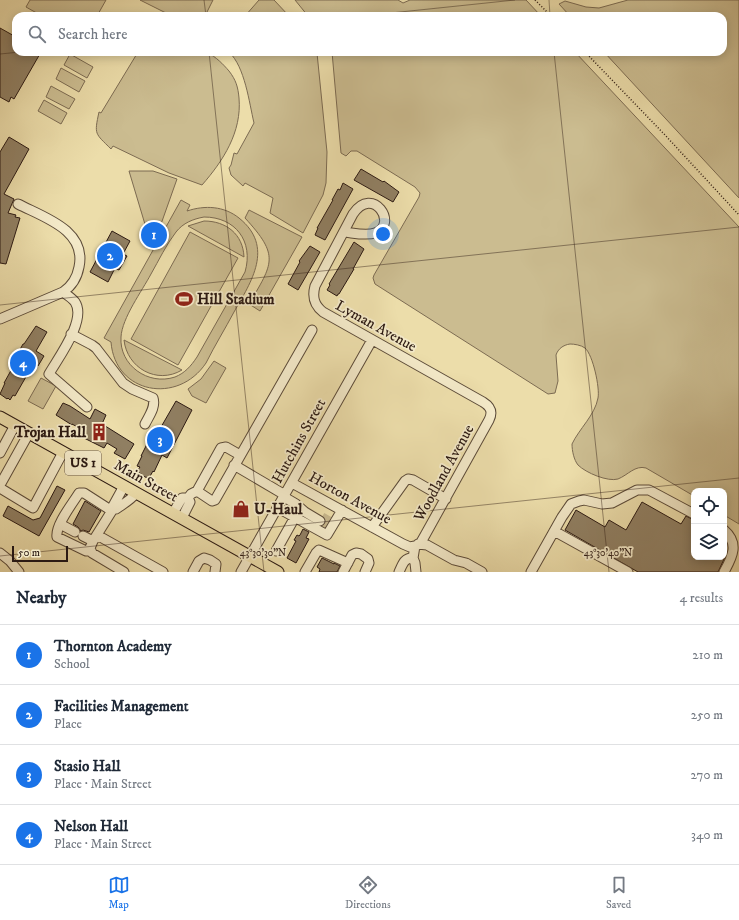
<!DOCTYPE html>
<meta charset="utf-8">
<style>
:root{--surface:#fff;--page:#f6f6f7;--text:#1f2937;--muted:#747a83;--line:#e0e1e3;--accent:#1a73e8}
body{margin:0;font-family:"IM FELL DW Pica",serif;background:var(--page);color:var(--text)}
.controls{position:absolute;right:12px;bottom:12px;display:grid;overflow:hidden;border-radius:8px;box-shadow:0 2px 10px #0003}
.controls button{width:36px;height:36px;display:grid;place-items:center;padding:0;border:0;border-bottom:1px solid var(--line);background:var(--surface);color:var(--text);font:20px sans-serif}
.scale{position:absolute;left:12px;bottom:10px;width:56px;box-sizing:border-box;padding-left:4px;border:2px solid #2c1a13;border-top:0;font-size:11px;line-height:14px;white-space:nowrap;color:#2c1a13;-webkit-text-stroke:3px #f3e9c8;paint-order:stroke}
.you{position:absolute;left:383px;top:234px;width:14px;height:14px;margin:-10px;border:3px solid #fff;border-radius:50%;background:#1a73e8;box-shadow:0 0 0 6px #1a73e833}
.badge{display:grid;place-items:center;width:26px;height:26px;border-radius:50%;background:var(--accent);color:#fff;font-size:13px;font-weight:700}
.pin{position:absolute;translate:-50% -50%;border:2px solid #fff;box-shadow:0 1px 4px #0006}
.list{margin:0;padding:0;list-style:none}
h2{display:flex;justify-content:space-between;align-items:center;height:52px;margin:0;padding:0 16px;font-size:17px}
h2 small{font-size:13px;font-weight:400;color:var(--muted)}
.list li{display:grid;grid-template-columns:26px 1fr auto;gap:12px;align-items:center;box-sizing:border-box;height:60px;padding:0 16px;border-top:1px solid var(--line)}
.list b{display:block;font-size:15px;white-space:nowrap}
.list p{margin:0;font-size:13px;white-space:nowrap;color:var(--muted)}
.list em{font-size:13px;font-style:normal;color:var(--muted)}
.icon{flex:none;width:22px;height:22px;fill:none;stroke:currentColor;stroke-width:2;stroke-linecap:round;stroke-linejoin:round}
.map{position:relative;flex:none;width:739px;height:572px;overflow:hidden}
.search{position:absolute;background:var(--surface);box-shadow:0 2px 10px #0003;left:12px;right:12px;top:12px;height:44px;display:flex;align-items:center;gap:10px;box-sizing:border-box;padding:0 14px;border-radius:12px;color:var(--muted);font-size:15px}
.sheet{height:292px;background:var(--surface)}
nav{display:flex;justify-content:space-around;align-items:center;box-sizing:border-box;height:56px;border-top:1px solid var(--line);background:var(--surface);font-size:11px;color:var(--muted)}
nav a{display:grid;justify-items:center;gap:2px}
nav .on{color:var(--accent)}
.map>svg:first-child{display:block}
</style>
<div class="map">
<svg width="739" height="572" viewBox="0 0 739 572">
<rect width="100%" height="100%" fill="#ecddaa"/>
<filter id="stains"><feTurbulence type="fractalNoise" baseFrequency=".005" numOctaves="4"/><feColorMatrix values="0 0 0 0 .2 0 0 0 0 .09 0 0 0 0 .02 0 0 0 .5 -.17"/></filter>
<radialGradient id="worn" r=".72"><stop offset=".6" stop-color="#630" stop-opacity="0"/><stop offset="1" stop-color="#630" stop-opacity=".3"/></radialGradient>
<path fill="#cbbc90" stroke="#7c6b52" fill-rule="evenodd" d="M30,0H106L97,16H42L26,7Z
M140,0H213L205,16H172Z
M259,0H274L289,16H245Z
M295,0H398L403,3L410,0H526L541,16H308Z
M628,0H739V198L604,52H723V16H570L559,4L565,1L586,7L599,8Z
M138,52C150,52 201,50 208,53C216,57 223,64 229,71C236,80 238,87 239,98C242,132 223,161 202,185L169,173L113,146L111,149C95,133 94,135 99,112L101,113Z
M229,52L317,53L327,152L326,183L323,195L303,233L270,213L273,198L245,183L243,186L231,175L229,168L231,165L234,153L237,154L254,123C249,102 245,67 229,52Z
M332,52H575L739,227V524L724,515V491H694V496L646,468C635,465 628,475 618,479C608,482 586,473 578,465C574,460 572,451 572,444C579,429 595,415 598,398C600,388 593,355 585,348C581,345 574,344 570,344C563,345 558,349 556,355L558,381L555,393L548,394L375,284L373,278L374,275L419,197L420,193L415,187L357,151H351L346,156L341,153Z
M70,54L93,67L87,78L64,65Z
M61,68L85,81L79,92L56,79Z
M51,86L75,99L69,109L46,97Z
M44,100L67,113L61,124L38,111Z
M129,171H153L177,179L155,241H150Z
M181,200L190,205L187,211C205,205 224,206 239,218C275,247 251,282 234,312C225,329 215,345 206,363C178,405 115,394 111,342L104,338ZM204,217C235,217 254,241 245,272L197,357C191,366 185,373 175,377C148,386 119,365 121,337C122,318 142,291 151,274C159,260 166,245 176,232C183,223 193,219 204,217Z
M249,210L302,237L260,311L249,304C273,263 280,256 245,218Z
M204,221C226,221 243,234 244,257L188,226Z
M190,232L238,258L178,365L131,339Z
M124,340L182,370C157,385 127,368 124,340Z
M214,361L226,368L206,403L192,396L188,389L201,379Z
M41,378L56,386L43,409L28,401Z"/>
<path fill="#907f62" stroke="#2c1a13" d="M0,28L16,37V52H41L14,99L11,97L9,102L0,97Z
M9,137L29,149L4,194L14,199L8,213L16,215L15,217L20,218L6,264L0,263V152Z
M361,169L383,182L384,181L399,192L393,202L354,180Z
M343,183L353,189L325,240L315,235L318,228H317L333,200H332L338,189L340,190Z
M112,231L130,241L123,254L127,256L119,270L115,268L108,282L90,272Z
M354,242L364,249L353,269H354L339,294H338L337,296L327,290L330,285L329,284Z
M310,246L320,252L298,290L288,284L300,262L299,261Z
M36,326L47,332L36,351L44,356L38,366L31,362L25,374L27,375L15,396L13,395L10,400L8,398L7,399L0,394L5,383H4L19,356L17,355L23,344H24Z
M176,401L192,410L167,458L162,455L154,472L153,471L149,478L145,477L137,471L140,467L137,466L142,456H141L153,432L157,434Z
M63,403L70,406L90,419L95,409L106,415L102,424L134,444L125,459L114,453L117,449L107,443L104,448L80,436L83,430L72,424V425L56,415Z
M57,486L65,490L39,536L3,516L8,506L33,520L40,518Z
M85,501L101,511L89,532L83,530L81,531L78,527L73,524Z
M642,502L681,524L686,516L694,520V526L692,530L694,531V557H725L718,572H638L565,530L576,510L605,527L609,520L626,530Z
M303,529L309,532L306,538L309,539L296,563L287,558L296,541L294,540L297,535L299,536L300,535Z
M322,558L334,564V563L340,566L337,572H319L320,569L317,567Z"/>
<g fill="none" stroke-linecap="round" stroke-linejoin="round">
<path stroke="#c6b68c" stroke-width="9" stroke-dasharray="9 4.5" stroke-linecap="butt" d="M322,517L329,521
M318,524L325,528"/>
<g stroke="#5c4b39" stroke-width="11">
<path id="minor" d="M344,232C354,233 366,236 375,233C399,225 373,184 353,214L315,286C312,297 314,305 323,312L483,402C491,407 493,412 489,420L424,537L420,544L415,546
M63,292C67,295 72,298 75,302C87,320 58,358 49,374L87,407
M0,319L63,292C72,286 77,278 79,267C87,230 43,217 18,204
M71,334L92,345L96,348L123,383L132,389L153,398C156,407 149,416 145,424
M0,453L15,425
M234,465L285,495
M292,483L403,544L410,547L415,546
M0,485L29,433
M124,486L113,506V509L93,541L90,548L92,553L124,572
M0,488L33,508L63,452
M197,491L212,501L215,500L312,330
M284,497L296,504L305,512L320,521
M278,508L327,535L342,510
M113,509H116C123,504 131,500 136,493
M173,513L182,498H188L191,494L197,491L221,448L226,447L240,455
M182,518L190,502L188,498
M60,524L75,532
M372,527L405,481L408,479L413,480L446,499
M724,530C739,543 733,556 724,572
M554,531L628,572
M97,535L163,572
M83,536L93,541
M418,544L427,545L454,560L466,563L482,572
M415,546L413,558L415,563L416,572
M90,551H86L57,537C55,525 73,503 79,493H84L112,511
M276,551L300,508
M0,553L10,561L19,572
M193,572L199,561L204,558L210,560L216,564L215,572
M241,572L372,340
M305,572L316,553L319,550L348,563
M343,572L352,555L356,553L361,554L368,559L369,563L365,572
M399,572C402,566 404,557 413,558
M531,572L562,517L571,504L579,501L584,500L602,504L612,503L637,490H649L694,514"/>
</g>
<g stroke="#2c1a13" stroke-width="13">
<path id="major" d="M0,417L278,572"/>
</g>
<path stroke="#2c1a13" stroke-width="1.5" stroke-dasharray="1 2" stroke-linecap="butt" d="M535,0L551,16
M585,52L665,135L739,215"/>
<use href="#minor" stroke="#f3e9c8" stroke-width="9"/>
<use href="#major" stroke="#ecddaa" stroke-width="11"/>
</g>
<path fill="none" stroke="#2c1a13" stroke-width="1" stroke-opacity="0.45" d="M204,0L206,16M549,0L550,16M362,16L515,0M209,52L264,572M554,52L609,572M0,54L20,52M0,305L739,227M0,556L739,478"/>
<defs>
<g id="stadium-bare" transform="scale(1.38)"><path d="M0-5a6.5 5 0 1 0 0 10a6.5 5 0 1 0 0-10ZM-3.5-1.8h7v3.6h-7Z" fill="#8f2418" stroke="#f3e9c8" stroke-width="2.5" paint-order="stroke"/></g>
<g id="building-bare" transform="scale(1.38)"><path d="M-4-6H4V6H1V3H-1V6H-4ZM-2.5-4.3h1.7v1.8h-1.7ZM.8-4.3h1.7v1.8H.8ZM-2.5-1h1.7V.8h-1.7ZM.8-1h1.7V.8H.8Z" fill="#8f2418" stroke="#f3e9c8" stroke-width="2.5" paint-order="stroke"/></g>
<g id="shop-bare" transform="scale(1.38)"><path d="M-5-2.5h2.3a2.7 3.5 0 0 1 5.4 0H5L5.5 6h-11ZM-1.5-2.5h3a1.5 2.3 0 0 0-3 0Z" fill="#8f2418" stroke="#f3e9c8" stroke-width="2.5" paint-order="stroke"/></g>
</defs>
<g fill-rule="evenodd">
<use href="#stadium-bare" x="184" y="299"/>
<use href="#building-bare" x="99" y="432"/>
<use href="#shop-bare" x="241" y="509"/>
</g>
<g text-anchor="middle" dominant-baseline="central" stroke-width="3.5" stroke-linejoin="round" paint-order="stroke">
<rect fill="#f3e9c8" stroke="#685849" stroke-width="1" x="65" y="451" width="36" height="24" rx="3"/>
<g font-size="14" font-weight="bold" fill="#2c1a13">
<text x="83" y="463">US 1</text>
</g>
<g font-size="15" font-weight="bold" fill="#2c1a13" stroke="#f3e9c8" text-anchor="start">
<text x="197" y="299">Hill Stadium</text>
<text x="86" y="432" text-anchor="end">Trojan Hall</text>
<text x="254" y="509">U-Haul</text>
</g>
<g font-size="15" fill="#2c1a13" stroke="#f3e9c8">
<text transform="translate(376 326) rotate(29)">Lyman Avenue</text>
<text transform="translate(299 441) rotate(-61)">Hutchins Street</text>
<text transform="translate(444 473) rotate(-61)">Woodland Avenue</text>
<text transform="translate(146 481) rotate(29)">Main Street</text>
<text transform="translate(350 498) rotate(29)">Horton Avenue</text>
</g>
</g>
<g font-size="10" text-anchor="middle" fill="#2c1a13" stroke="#f3e9c8" stroke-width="3.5" stroke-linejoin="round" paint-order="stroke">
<text x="263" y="556">43°30'30"N</text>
<text x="608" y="556">43°30'40"N</text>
</g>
<rect width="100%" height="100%" filter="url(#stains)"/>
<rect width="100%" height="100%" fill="url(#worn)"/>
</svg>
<div class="controls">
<button><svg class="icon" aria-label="locate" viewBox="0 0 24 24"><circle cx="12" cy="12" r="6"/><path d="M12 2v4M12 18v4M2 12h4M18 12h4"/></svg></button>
<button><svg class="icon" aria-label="layers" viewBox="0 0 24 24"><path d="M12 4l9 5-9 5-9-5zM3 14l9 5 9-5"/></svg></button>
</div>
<div class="scale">50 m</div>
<div class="you"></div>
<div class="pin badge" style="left:154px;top:235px">1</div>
<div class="pin badge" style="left:110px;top:256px">2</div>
<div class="pin badge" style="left:160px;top:440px">3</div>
<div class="pin badge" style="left:23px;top:363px">4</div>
<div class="search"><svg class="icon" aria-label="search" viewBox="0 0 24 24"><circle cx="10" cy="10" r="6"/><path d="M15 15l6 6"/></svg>Search here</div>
</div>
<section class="sheet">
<h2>Nearby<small>4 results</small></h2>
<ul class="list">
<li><span class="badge">1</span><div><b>Thornton Academy</b><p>School</p></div><em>210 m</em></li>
<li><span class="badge">2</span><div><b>Facilities Management</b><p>Place</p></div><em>250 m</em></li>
<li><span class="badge">3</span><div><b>Stasio Hall</b><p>Place · Main Street</p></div><em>270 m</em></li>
<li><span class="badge">4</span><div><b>Nelson Hall</b><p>Place · Main Street</p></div><em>340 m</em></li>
</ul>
</section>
<nav>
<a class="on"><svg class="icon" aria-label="map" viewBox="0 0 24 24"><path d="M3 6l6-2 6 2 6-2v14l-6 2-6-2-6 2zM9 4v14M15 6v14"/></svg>Map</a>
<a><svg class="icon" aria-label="directions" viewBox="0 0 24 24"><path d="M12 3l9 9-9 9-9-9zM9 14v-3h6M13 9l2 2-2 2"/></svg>Directions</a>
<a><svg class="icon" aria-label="saved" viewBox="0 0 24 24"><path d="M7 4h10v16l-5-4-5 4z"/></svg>Saved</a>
</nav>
